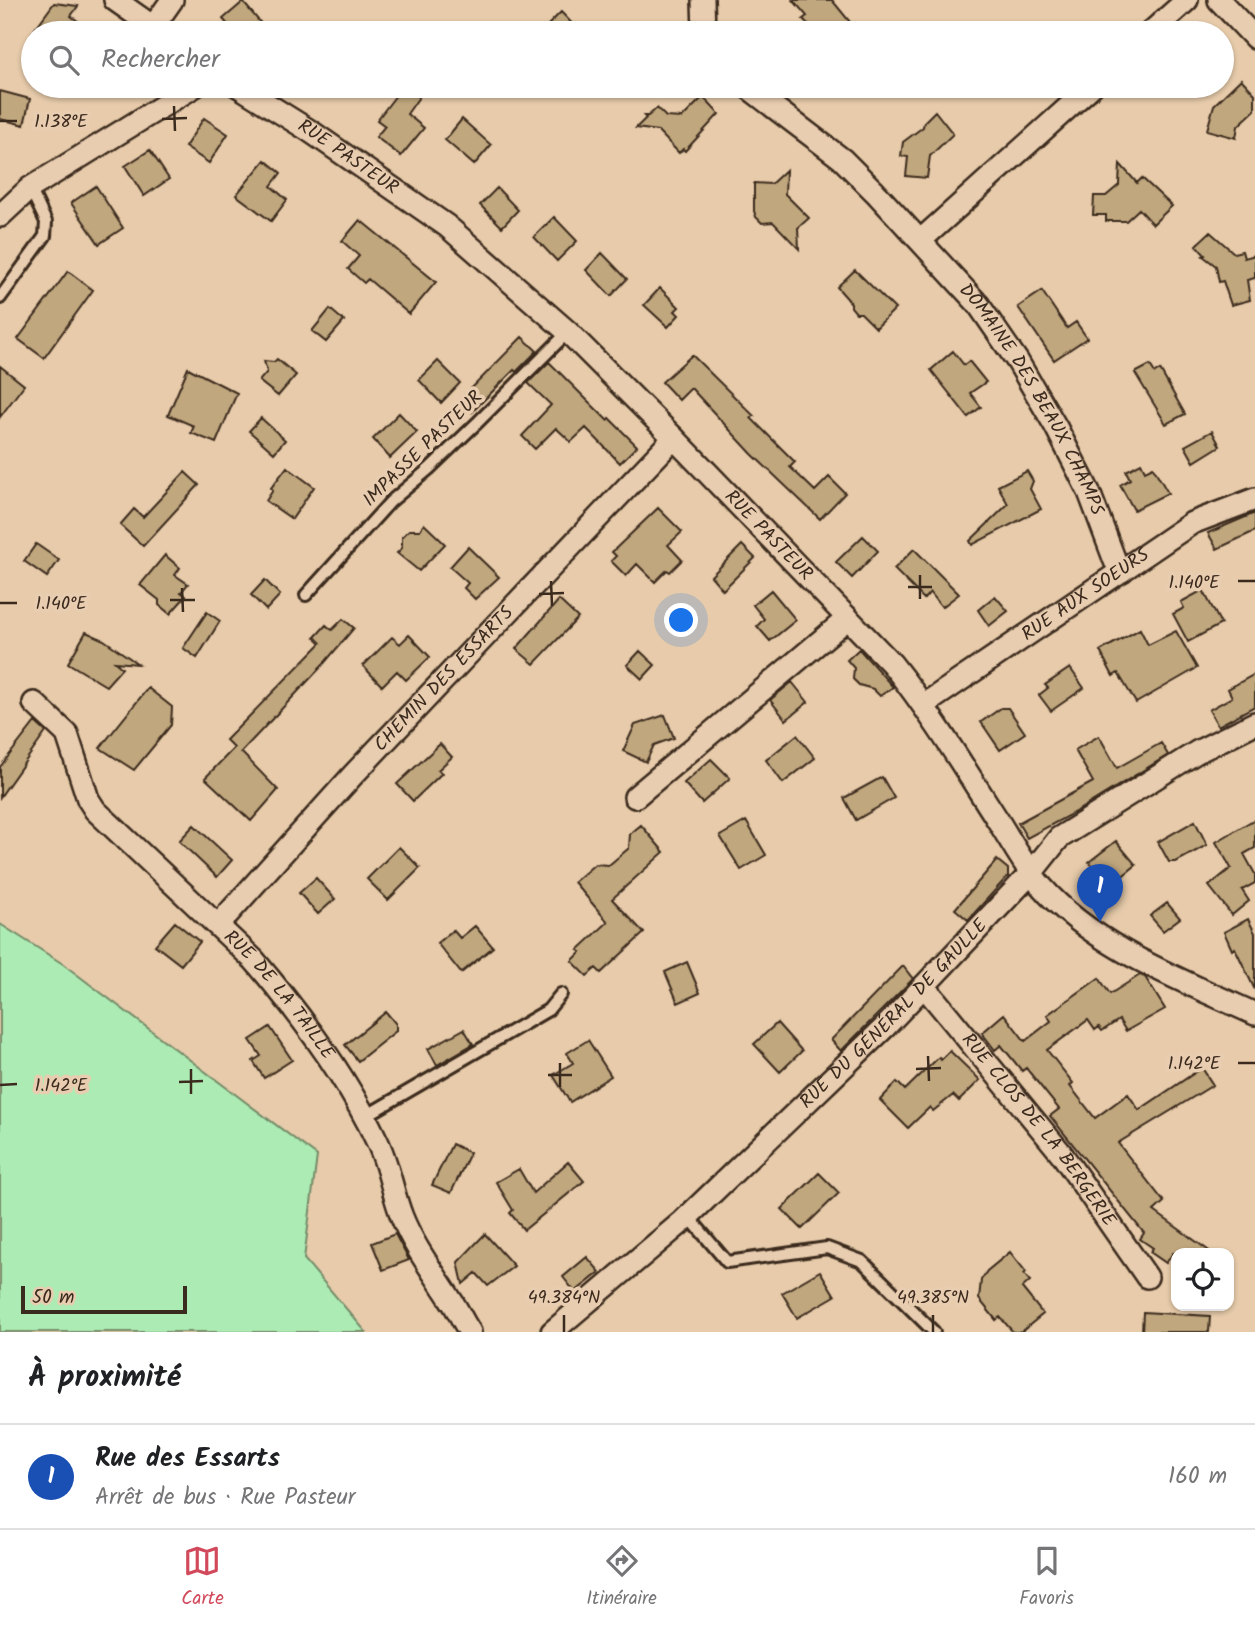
<!DOCTYPE html>
<html lang="fr">
<meta charset="utf-8">
<style>
:root{--surface:#fff;--page:#f2f2f2;--text:#202124;--muted:#757577;--line:#e0e0e0;--accent:#d1495b}
body{margin:0;font-family:Kalam,sans-serif;background:var(--page);color:var(--text)}
.controls{position:absolute;right:21px;bottom:21px;display:grid;overflow:hidden;border-radius:14px;box-shadow:0 2px 5px #0004}
.controls button{width:63px;height:63px;display:grid;place-items:center;padding:0;border:0;border-bottom:2px solid var(--line);background:var(--surface);color:var(--text);font:35px sans-serif}
.scale{position:absolute;left:21px;bottom:18px;width:166px;box-sizing:border-box;padding-left:7px;border:4px solid #3b2a1e;border-top:0;font-size:19px;line-height:24px;white-space:nowrap;color:#3b2a1e;-webkit-text-stroke:5px #e9cdb0;paint-order:stroke}
.you{position:absolute;left:682px;top:621px;width:24px;height:24px;margin:-18px;border:5px solid #fff;border-radius:50%;background:#1a73e8;box-shadow:0 0 0 10px #1a73e833}
.badge{display:grid;place-items:center;width:46px;height:46px;border-radius:50%;background:var(--accent);color:#fff;font-size:23px;font-weight:700}
.pin{position:absolute;translate:-50% -58px;filter:drop-shadow(0 2px 4px #0008)}
.pin::after{content:'';position:absolute;top:37px;width:24px;height:21px;background:inherit;clip-path:polygon(0 0,100% 0,50% 100%)}
.list{margin:0;padding:0;list-style:none}
h2{display:flex;justify-content:space-between;align-items:center;height:91px;margin:0;padding:0 28px;font-size:30px}
h2 small{font-size:23px;font-weight:400;color:var(--muted)}
.list li{display:grid;grid-template-columns:46px 1fr auto;gap:21px;align-items:center;box-sizing:border-box;height:105px;padding:0 28px;border-top:2px solid var(--line)}
.list b{display:block;font-size:26px;white-space:nowrap}
.list p{margin:0;font-size:23px;white-space:nowrap;color:var(--muted)}
.list em{font-size:23px;font-style:normal;color:var(--muted)}
.icon{flex:none;width:38px;height:38px;fill:none;stroke:currentColor;stroke-width:2;stroke-linecap:round;stroke-linejoin:round}
.map{position:relative;flex:none;width:1255px;height:1332px;overflow:hidden}
.search{position:absolute;background:var(--surface);box-shadow:0 2px 5px #0004;left:21px;right:21px;top:21px;height:77px;display:flex;align-items:center;gap:18px;box-sizing:border-box;padding:0 24px;border-radius:38px;color:var(--muted);font-size:26px}
.sheet{height:196px;background:var(--surface)}
nav{display:flex;justify-content:space-around;align-items:center;box-sizing:border-box;height:98px;border-top:2px solid var(--line);background:var(--surface);font-size:19px;color:var(--muted)}
nav a{display:grid;justify-items:center;gap:4px}
nav .on{color:var(--accent)}
.map>svg:first-child{display:block}
</style>
<div class="map">
<svg width="1255" height="1332" viewBox="0 0 1255 1332">
<rect width="100%" height="100%" fill="#e7cbaa"/>
<filter id="ink" filterUnits="userSpaceOnUse"><feTurbulence type="fractalNoise" baseFrequency=".0143" numOctaves="2"/><feDisplacementMap in="SourceGraphic" scale="14" xChannelSelector="R" yChannelSelector="G"/><feConvolveMatrix kernelMatrix="1 2 1 2 8 2 1 2 1" color-interpolation-filters="sRGB"/></filter>
<g filter="url(#ink)">
<path fill="#acecb4" stroke="#748b69" stroke-width="2" d="M0,924L63,964L317,1156L304,1259L366,1332H0Z"/>
<path fill="#c0a77e" stroke="#3b2a1e" stroke-width="2" d="M793,0H832L859,33H817L803,19L807,16Z
M243,2L269,33H235L223,19Z
M54,3L78,6L71,16L94,33H32Z
M561,12L581,33H540Z
M1241,79L1255,94V110L1238,126L1236,138L1207,130L1214,105Z
M403,86L419,97L407,114L424,128L401,156L376,137L385,126L377,120Z
M0,91L30,99L24,125L0,119Z
M703,97L719,114L685,151L683,149L679,153L658,131L636,128L646,118L644,116H648L657,108L666,117L682,118Z
M935,111L953,134L930,156L927,178L906,176L908,157L901,156L903,142L923,127L924,122Z
M204,118L228,134L209,163L185,147Z
M462,119L491,145L474,165L445,140Z
M150,150L169,179L144,196L125,166Z
M265,160L281,173L271,186L287,200L271,221L236,195Z
M1120,164L1137,183L1142,178L1172,206L1153,224L1139,209L1126,221H1106V215H1093L1094,196H1106L1119,185Z
M786,170L785,194L809,218L798,228L799,249L773,222L762,223L756,217L754,211V183L771,184Z
M96,186L123,228L99,244L71,203Z
M497,188L518,210L502,227L480,205Z
M554,217L577,241L557,261L534,237Z
M360,220L436,282L409,314L368,279L364,283L348,269L359,256L342,241Z
M1210,232L1234,253L1242,251L1244,258L1255,255V278L1247,280L1250,300L1231,305L1223,281L1219,282L1216,266L1203,256L1205,255L1196,245Z
M602,253L627,279L611,296L586,270Z
M855,270L895,309L876,328L861,313H856L851,307V303L837,287Z
M68,271L93,290L44,358L18,339Z
M660,288L679,307L675,311L679,315L668,327L644,305Z
M1042,291L1067,328L1076,322L1087,338L1054,360L1018,307Z
M330,309L344,321L326,342L312,331Z
M522,337L537,351L516,372L514,370L472,412L460,400Z
M953,351L964,365L969,361L986,382L970,393L981,407L968,417L931,370Z
M692,355L754,416L751,418L795,462L790,467L815,491L829,477L845,493L820,519L752,454L691,388L679,400L662,382Z
M277,359L296,375L278,396L259,381L267,372L264,361L274,362Z
M438,361L460,383L441,403L419,380Z
M549,362L607,420L609,418L637,446L620,463L586,428L571,442L556,428L535,449L522,436L551,405L528,383Z
M1150,365L1155,373L1160,370L1185,414L1166,424L1135,373Z
M0,366L24,385L0,417Z
M188,368L237,393L216,443L191,433L194,426L168,415Z
M399,413L417,432L390,458L373,439Z
M261,418L285,440L274,453L249,431Z
M1212,431L1220,446L1194,462L1185,446Z
M1141,463L1145,471L1153,467L1168,493L1134,510L1120,485L1130,479L1126,471Z
M287,467L314,487L292,519L266,501L273,490L271,488Z
M1027,471L1033,481L1030,489L1041,509L972,545L970,541L1008,504L998,486Z
M185,472L199,485L143,546L120,525L134,509L143,517Z
M658,508L682,532L668,545L682,560L670,572L667,570L655,582L637,564L626,576L611,561L616,556L612,552Z
M1255,513V531L1217,549L1208,533Z
M424,524L445,544L419,571L397,553L402,548V537L409,530H420Z
M863,536L878,551L852,578L836,562Z
M36,544L59,560L47,577L24,561Z
M742,545L755,558L723,590L711,576Z
M468,547L499,577L475,599L464,588L468,583L450,567Z
M914,549L959,594L942,607L930,592L924,599L894,569Z
M165,555L180,568L175,575L188,584L181,592L186,596L170,614L159,605V600L140,585Z
M265,580L280,595L266,610L251,595Z
M771,590L796,620L770,641L757,626L764,619L753,605Z
M1203,590L1221,624L1188,642L1173,614L1184,608L1181,602Z
M995,596L1008,611L989,626L978,610Z
M559,600L578,618L534,664L516,649Z
M207,612L220,621L197,658L183,648Z
M343,619L354,628L321,667L241,752L278,790L251,821L205,778L234,748L226,740L321,643L315,637L326,625L332,630Z
M1140,629L1148,645L1176,631L1197,668L1136,703L1118,673L1113,676L1100,651Z
M86,632L104,640L138,664L115,662L122,668L106,686L68,663Z
M409,635L430,657L406,680L397,671L382,686L363,666L392,637L400,644Z
M859,649L893,687L880,696L873,689L859,685L853,679L854,668L847,660Z
M640,651L655,665L642,679L627,665Z
M1070,668L1084,688L1051,711L1039,695L1048,688L1045,685Z
M1255,674V706L1218,726L1209,710L1232,697L1228,689Z
M792,682L808,702L786,720L770,700Z
M148,688L172,707L171,725L134,770L100,748Z
M1001,708H1008L1025,733L1000,750L981,722Z
M665,715L674,738L654,745L646,762L623,751L635,725Z
M35,722L46,732L0,797V767Z
M797,735L815,758L783,783L766,760Z
M1099,736L1117,768L1161,743L1168,755L1077,811L1027,838L1018,823L1093,782L1075,750Z
M440,744L452,757L438,770L442,773L413,801L397,784Z
M711,759L730,778L702,803L684,783Z
M882,777L894,798L856,820L844,798Z
M1255,819V848L1244,854L1255,874V883L1242,890L1249,901L1232,915L1209,886L1231,868L1216,842Z
M746,821L766,855L741,870L720,836Z
M1195,821L1207,845L1176,862H1169L1158,842Z
M194,825L232,860L217,877L179,841Z
M641,825L664,852L612,899L644,933L601,973L596,968L587,976L572,961L581,952L578,950L608,922L574,882L595,864L609,865L629,848L630,834Z
M1116,841L1136,865L1109,887L1089,862Z
M399,847L420,868L388,900L367,879Z
M997,860L1008,869V876L968,920L955,909Z
M316,878L335,899L318,914L299,893Z
M1167,903L1180,918L1163,931L1150,916Z
M1248,919L1255,933V990L1235,948L1232,950L1224,932Z
M175,922L200,942L181,965L155,945Z
M475,926L493,947L461,973L437,943L453,930L460,938Z
M687,962L700,993L678,1003L665,972Z
M903,966L913,979L841,1051L831,1040Z
M1140,975L1145,977L1165,1009L1126,1031L1119,1020L1102,1031L1099,1027L1095,1030L1088,1020L1047,1050L1073,1083L1070,1086L1095,1118L1128,1094L1139,1110L1202,1068L1213,1085L1118,1143L1164,1202L1154,1211L1212,1253H1173L1166,1263L1150,1252L1153,1248L1140,1239L1144,1233L1050,1116L1059,1109L1026,1068L1022,1071L1001,1045L995,1050L982,1033L1004,1014L1025,1041L1051,1021L1047,1015L1099,978L1110,994Z
M386,1012L396,1024V1031L358,1061L345,1045Z
M777,1023L802,1051L780,1072L754,1044Z
M270,1027L292,1060L264,1078L253,1061L261,1056L250,1040Z
M464,1029L473,1044L437,1065L428,1049Z
M588,1040L611,1076L570,1102L553,1075L573,1063L567,1053Z
M950,1051L980,1080L959,1101L953,1095L933,1111L930,1107L908,1128L880,1100L897,1082L905,1090L939,1057L941,1060Z
M452,1144L470,1153L451,1193L432,1185Z
M568,1162L584,1181L524,1230L510,1213L513,1210L496,1182L519,1169L533,1193Z
M819,1173L839,1193L802,1229L782,1209Z
M395,1234L409,1260L383,1270L372,1243Z
M485,1234L514,1266L488,1286L476,1273L463,1284L458,1262Z
M1010,1252L1026,1272L1024,1274L1030,1281L1022,1288L1043,1314L1021,1332H1013L1000,1317L996,1320L979,1299L981,1280L987,1271Z
M587,1257L600,1272L575,1292L563,1277Z
M820,1271L835,1296L797,1318L782,1293Z
M1143,1312L1210,1316L1209,1332H1142Z"/>
<g fill="none" stroke-linecap="round" stroke-linejoin="round">
<g stroke="#3b2a1e" stroke-width="16">
<path id="lane" d="M0,298L45,236L46,222L30,188
M306,595L390,502L429,469L478,422L568,332
M364,1117L548,1010L561,994
M688,1216L727,1262L827,1248L862,1261L934,1332"/>
</g>
<g stroke="#3b2a1e" stroke-width="26">
<g id="street">
<path d="M115,0L162,33"/>
<path d="M703,0L704,33"/>
<path d="M1219,0L1255,38"/>
<path d="M153,27L172,0"/>
<path d="M1150,33L1187,0"/>
<path id="s1" d="M238,86L310,131L447,226L568,332L674,438L892,664C931,713 963,766 997,819C1011,841 1024,866 1041,886C1095,948 1182,980 1255,1014"/>
<path id="s2" d="M746,86L842,159L875,192L978,304L1018,362L1056,427L1089,492L1115,561L1122,571"/>
<path d="M0,216L30,188L195,86"/>
<path d="M921,240L1092,86"/>
<path id="s3" d="M34,703L67,734L88,799L95,810L254,960C301,1015 346,1075 377,1141C389,1165 392,1192 402,1217C414,1247 434,1273 451,1300C458,1310 463,1322 470,1332"/>
<path id="s4" d="M925,704L1192,523L1255,499"/>
<path d="M635,797L848,618"/>
<path id="s5" d="M218,925L353,775L674,438"/>
<path id="s6" d="M924,986L1061,1153L1147,1277"/>
<path id="s7" d="M552,1332L682,1222L885,1027L1032,872L1059,838L1197,752L1255,723"/>
</g>
</g>
<use href="#lane" stroke="#e9cdb0" stroke-width="10"/>
<use href="#street" stroke="#e9cdb0" stroke-width="21"/>
</g>
</g>
<path fill="none" stroke="#3b2a1e" stroke-width="2.5" d="M174,106L175,131M162,119L187,118M0,121H17M920,575V599M551,581L552,606M1238,581H1255M908,587H932M182,588L183,612M539,594L564,593M170,600H195M0,603H17M928,1056L929,1081M560,1063V1087M1238,1063H1255M191,1069V1094M916,1069L941,1068M548,1075H572M179,1082L203,1081M0,1085L17,1084M564,1315V1332M933,1315V1332"/>
<g text-anchor="middle" dominant-baseline="central" stroke-width="7" stroke-linejoin="round" paint-order="stroke">
<g font-size="19" fill="#3b2a1e" stroke="#e9cdb0">
<text stroke="none"><textPath href="#s1" startOffset="131">RUE PASTEUR</textPath></text>
<text stroke="none"><textPath href="#s2" startOffset="429">DOMAINE DES BEAUX CHAMPS</textPath></text>
<text transform="translate(423 449) rotate(-44)">IMPASSE PASTEUR</text>
<text stroke="none"><textPath href="#s1" startOffset="698">RUE PASTEUR</textPath></text>
<text stroke="none"><textPath href="#s4" startOffset="194">RUE AUX SOEURS</textPath></text>
<text stroke="none"><textPath href="#s5" startOffset="334">CHEMIN DES ESSARTS</textPath></text>
<text stroke="none"><textPath href="#s3" startOffset="388">RUE DE LA TAILLE</textPath></text>
<text stroke="none"><textPath href="#s7" startOffset="467">RUE DU GÉNÉRAL DE GAULLE</textPath></text>
<text stroke="none"><textPath href="#s6" startOffset="184">RUE CLOS DE LA BERGERIE</textPath></text>
</g>
</g>
<g font-size="18" text-anchor="middle" fill="#3b2a1e" stroke="#e9cdb0" stroke-width="7" stroke-linejoin="round" paint-order="stroke">
<text x="61" y="127">1.138°E</text>
<text x="1194" y="588">1.140°E</text>
<text x="61" y="609">1.140°E</text>
<text x="1194" y="1069">1.142°E</text>
<text x="61" y="1091">1.142°E</text>
<text x="564" y="1303">49.384°N</text>
<text x="933" y="1303">49.385°N</text>
</g>
</svg>
<div class="controls">
<button><svg class="icon" aria-label="locate" viewBox="0 0 24 24"><circle cx="12" cy="12" r="6"/><path d="M12 2v4M12 18v4M2 12h4M18 12h4"/></svg></button>
</div>
<div class="scale">50 m</div>
<div class="you"></div>
<div class="pin badge" style="left:1100px;top:922px;background:#1a4fb4">1</div>
<div class="search"><svg class="icon" aria-label="search" viewBox="0 0 24 24"><circle cx="10" cy="10" r="6"/><path d="M15 15l6 6"/></svg>Rechercher</div>
</div>
<section class="sheet">
<h2>À proximité<small></small></h2>
<ul class="list">
<li><span class="badge" style="background:#1a4fb4">1</span><div><b>Rue des Essarts</b><p>Arrêt de bus · Rue Pasteur</p></div><em>160 m</em></li>
</ul>
</section>
<nav>
<a class="on"><svg class="icon" aria-label="map" viewBox="0 0 24 24"><path d="M3 6l6-2 6 2 6-2v14l-6 2-6-2-6 2zM9 4v14M15 6v14"/></svg>Carte</a>
<a><svg class="icon" aria-label="directions" viewBox="0 0 24 24"><path d="M12 3l9 9-9 9-9-9zM9 14v-3h6M13 9l2 2-2 2"/></svg>Itinéraire</a>
<a><svg class="icon" aria-label="saved" viewBox="0 0 24 24"><path d="M7 4h10v16l-5-4-5 4z"/></svg>Favoris</a>
</nav>
